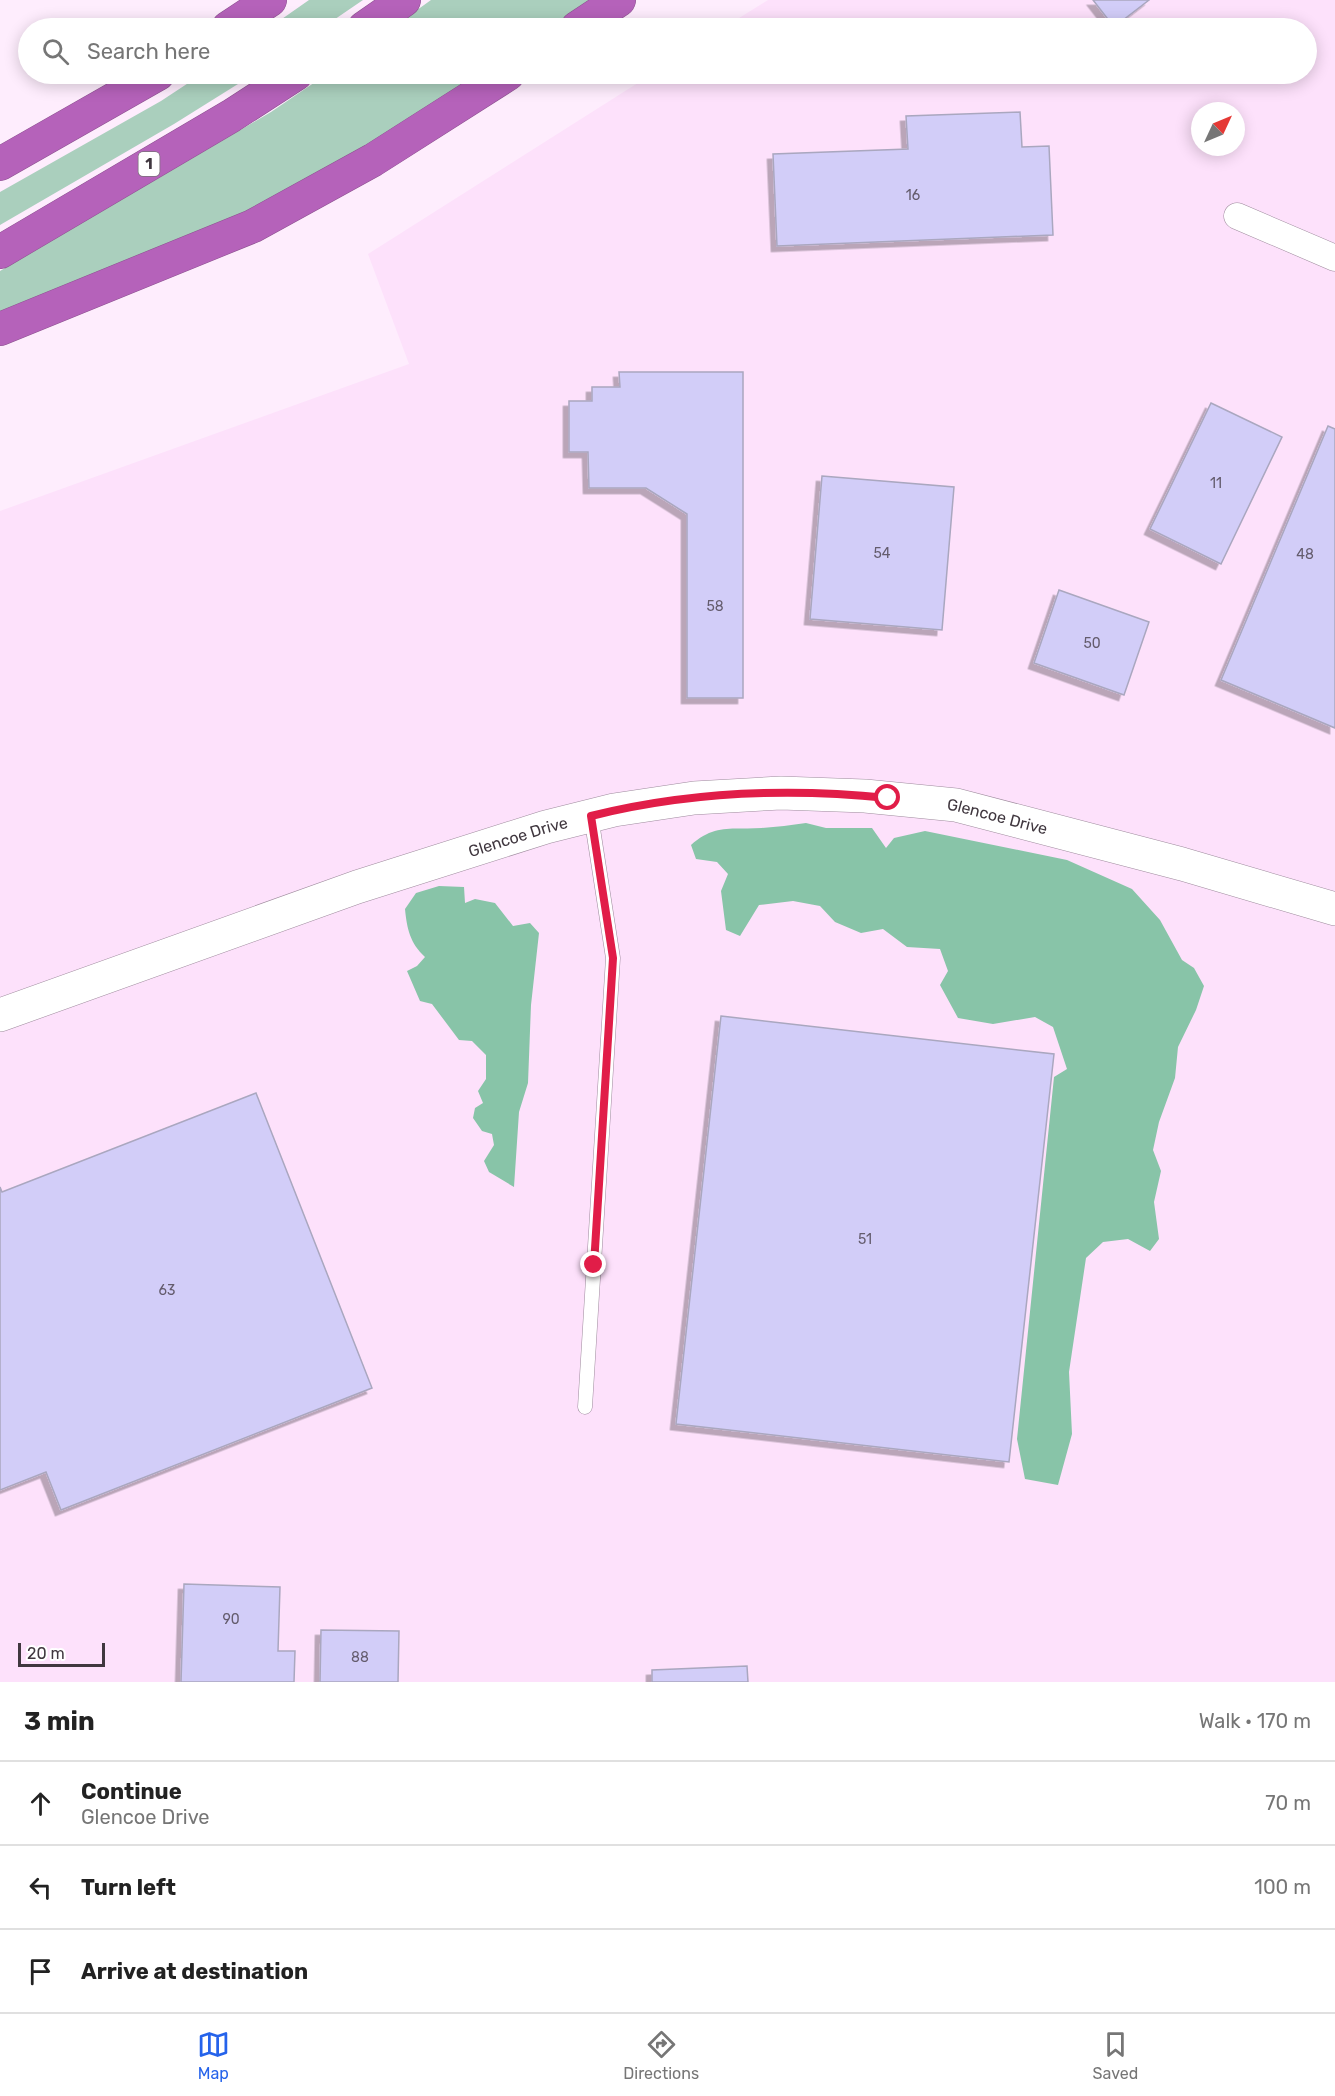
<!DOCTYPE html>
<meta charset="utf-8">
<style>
:root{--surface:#fff;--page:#f6f6f6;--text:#222;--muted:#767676;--line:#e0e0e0;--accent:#2563eb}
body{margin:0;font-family:Rubik,sans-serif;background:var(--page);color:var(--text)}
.compass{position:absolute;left:1191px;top:102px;width:54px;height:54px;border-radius:50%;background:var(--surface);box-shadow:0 3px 15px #0003;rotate:46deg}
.scale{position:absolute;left:18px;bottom:15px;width:87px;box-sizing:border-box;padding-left:6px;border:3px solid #40373f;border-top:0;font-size:16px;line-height:21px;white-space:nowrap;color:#40373f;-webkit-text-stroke:4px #fff;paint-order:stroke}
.stop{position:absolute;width:18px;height:18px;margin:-14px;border:4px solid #e11d48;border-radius:50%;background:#fff}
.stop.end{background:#e11d48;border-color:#fff;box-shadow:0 2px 6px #0008}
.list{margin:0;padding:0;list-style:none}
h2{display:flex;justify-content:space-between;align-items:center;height:78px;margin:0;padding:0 24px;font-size:26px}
h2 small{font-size:20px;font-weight:400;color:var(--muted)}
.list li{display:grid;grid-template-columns:39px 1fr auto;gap:18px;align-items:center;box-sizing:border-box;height:84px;padding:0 24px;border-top:2px solid var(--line)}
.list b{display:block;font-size:22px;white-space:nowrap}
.list p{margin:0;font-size:20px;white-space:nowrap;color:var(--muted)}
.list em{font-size:20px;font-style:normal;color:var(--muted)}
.icon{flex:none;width:33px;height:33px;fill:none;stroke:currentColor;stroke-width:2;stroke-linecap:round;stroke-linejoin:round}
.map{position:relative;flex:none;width:1335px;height:1682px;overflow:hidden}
.search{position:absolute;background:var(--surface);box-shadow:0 3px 15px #0003;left:18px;right:18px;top:18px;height:66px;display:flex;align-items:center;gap:15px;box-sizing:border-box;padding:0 21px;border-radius:33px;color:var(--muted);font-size:22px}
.sheet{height:330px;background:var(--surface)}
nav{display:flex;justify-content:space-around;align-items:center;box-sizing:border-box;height:84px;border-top:2px solid var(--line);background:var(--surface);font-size:16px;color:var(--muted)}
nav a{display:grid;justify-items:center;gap:3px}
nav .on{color:var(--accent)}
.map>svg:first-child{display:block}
</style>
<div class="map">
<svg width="1335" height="1682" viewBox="0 0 1335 1682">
<defs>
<filter id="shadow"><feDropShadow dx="-5.5" dy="5.5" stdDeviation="0" flood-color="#0004"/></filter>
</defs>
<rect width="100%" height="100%" fill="#feedfd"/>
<path fill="#fde1fb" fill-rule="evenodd" d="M768,0H1335V1682H0V511L409,364L368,254L652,74H1306V28H723ZM1200,111H1236V147H1200Z"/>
<path fill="#aacfbd" d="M309,0H363L322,28H269Z
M431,0H602L560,28H392Z
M202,74H254L174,124L0,225V192L161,101Z
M327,74H491L259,211L0,316V271L271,112Z"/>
<path fill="#88c4a8" d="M806,823L826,828H872L886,848L894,838L925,831L1067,860L1132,889L1160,920L1182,960L1194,968L1204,986L1196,1010L1178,1047L1175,1078L1159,1122L1153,1150L1161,1171L1154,1202L1159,1239L1150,1251L1128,1239L1103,1242L1086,1258L1069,1372L1072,1434L1058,1485L1025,1479L1017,1439L1054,1077L1067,1069L1053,1027L1035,1017L993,1024L958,1018L940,985L948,971L940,949L907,947L883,929L861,933L835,922L820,906L793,901L759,905L740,936L726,930L721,891L728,874L717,862L696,859L691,845C715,823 733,830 762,828C777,827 791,825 806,823Z
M439,886L464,887L465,903L475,899L495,903L513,926L530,923L539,933L531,1005L528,1083L519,1112L514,1187L489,1172L484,1161L494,1145L492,1134L482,1131L473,1118L475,1108L483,1103L478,1091L486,1079V1055L472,1041L459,1040L432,1004L420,1001L407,971L417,966L425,957C410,943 407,929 405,909L416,893Z"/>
<path fill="#d2cdf8" stroke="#aaa7bf" stroke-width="1.5" filter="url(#shadow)" d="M1093,0H1149L1114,27Z
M1020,112L1022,147L1049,146L1053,235L777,246L773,154L908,149L906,116Z
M619,372H743V698H687V514L646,488H589L588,452H569V401H592V387H620Z
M1211,403L1282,437L1221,564L1150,529Z
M1328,426L1335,429V728L1221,680Z
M822,476L954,487L942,630L810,619Z
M1059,590L1149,622L1124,695L1034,663Z
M721,1016L1054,1054L1009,1462L676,1424Z
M256,1093L372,1388L61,1510L46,1472L0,1490V1187L2,1192Z
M184,1584L280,1587L278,1651H295L294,1682H181Z
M321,1630L399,1631L398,1682H320Z
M747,1666L748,1682H652V1670Z"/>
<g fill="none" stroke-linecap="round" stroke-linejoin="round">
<g stroke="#9e8b9d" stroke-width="15">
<path id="service" d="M585,1407L613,958L591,816"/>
</g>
<g stroke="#9e8b9d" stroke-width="27">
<path id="minor" d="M1237,216L1335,258"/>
</g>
<g stroke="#9e8b9d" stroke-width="34">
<g id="tertiary">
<path id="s1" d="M0,1015L357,887L546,827L614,810L694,798L781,793L865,796L956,805L1182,864L1335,909"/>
</g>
</g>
<g stroke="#8c538f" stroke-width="34">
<path id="motorway" d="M228,28L270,0
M364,28L404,0
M577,28L619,0
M0,164L158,74
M0,252L231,116L296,74
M0,329L253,226L373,160L508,74"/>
</g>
<use href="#service" stroke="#fff" stroke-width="14"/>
<use href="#minor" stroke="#fff" stroke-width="26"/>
<use href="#tertiary" stroke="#fff" stroke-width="33"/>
<use href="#motorway" stroke="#b562ba" stroke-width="33"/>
</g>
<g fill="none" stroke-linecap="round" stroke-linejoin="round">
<path stroke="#e11d48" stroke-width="8" d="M594,1265L613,958L591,816C687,792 790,788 888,798"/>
</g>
<g text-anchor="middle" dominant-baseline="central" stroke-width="4.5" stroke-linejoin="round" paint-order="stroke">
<g font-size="14" fill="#645c6d">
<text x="913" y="195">16</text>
<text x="1216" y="483">11</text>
<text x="882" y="553">54</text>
<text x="1305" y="554">48</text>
<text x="715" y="606">58</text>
<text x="1092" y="643">50</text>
<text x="865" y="1239">51</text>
<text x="167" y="1290">63</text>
<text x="231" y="1619">90</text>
<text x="360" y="1657">88</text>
</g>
<rect fill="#fff" stroke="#797379" stroke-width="1.5" x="138.5" y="152" width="21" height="24" rx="4.5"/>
<g font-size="15" font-weight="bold" fill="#40373f">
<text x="149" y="164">1</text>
</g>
<g font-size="16" fill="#40373f" stroke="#fff">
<text stroke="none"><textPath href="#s1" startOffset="1034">Glencoe Drive</textPath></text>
<text stroke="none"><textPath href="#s1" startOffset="548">Glencoe Drive</textPath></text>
</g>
</g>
</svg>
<svg class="compass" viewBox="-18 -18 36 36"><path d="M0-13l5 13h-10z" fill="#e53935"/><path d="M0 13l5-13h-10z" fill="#767676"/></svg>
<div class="scale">20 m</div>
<div class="stop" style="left:888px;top:798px"></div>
<div class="stop end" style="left:594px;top:1265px"></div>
<div class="search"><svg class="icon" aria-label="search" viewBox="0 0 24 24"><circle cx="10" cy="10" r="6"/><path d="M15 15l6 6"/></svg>Search here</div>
</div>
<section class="sheet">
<h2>3 min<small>Walk · 170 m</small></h2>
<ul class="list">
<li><svg class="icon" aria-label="ahead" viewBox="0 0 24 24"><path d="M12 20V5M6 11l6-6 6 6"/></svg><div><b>Continue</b><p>Glencoe Drive</p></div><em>70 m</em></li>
<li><svg class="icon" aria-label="left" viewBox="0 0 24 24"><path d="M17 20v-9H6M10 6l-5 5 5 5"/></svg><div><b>Turn left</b></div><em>100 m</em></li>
<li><svg class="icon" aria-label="arrive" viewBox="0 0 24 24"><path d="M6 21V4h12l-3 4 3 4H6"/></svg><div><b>Arrive at destination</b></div></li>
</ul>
</section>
<nav>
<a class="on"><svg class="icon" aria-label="map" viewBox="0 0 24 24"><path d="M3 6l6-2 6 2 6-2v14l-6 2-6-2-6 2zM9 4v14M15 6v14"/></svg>Map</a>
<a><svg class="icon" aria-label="directions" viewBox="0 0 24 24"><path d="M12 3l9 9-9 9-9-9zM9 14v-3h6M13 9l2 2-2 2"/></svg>Directions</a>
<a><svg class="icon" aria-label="saved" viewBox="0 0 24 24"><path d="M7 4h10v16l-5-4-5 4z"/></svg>Saved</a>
</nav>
